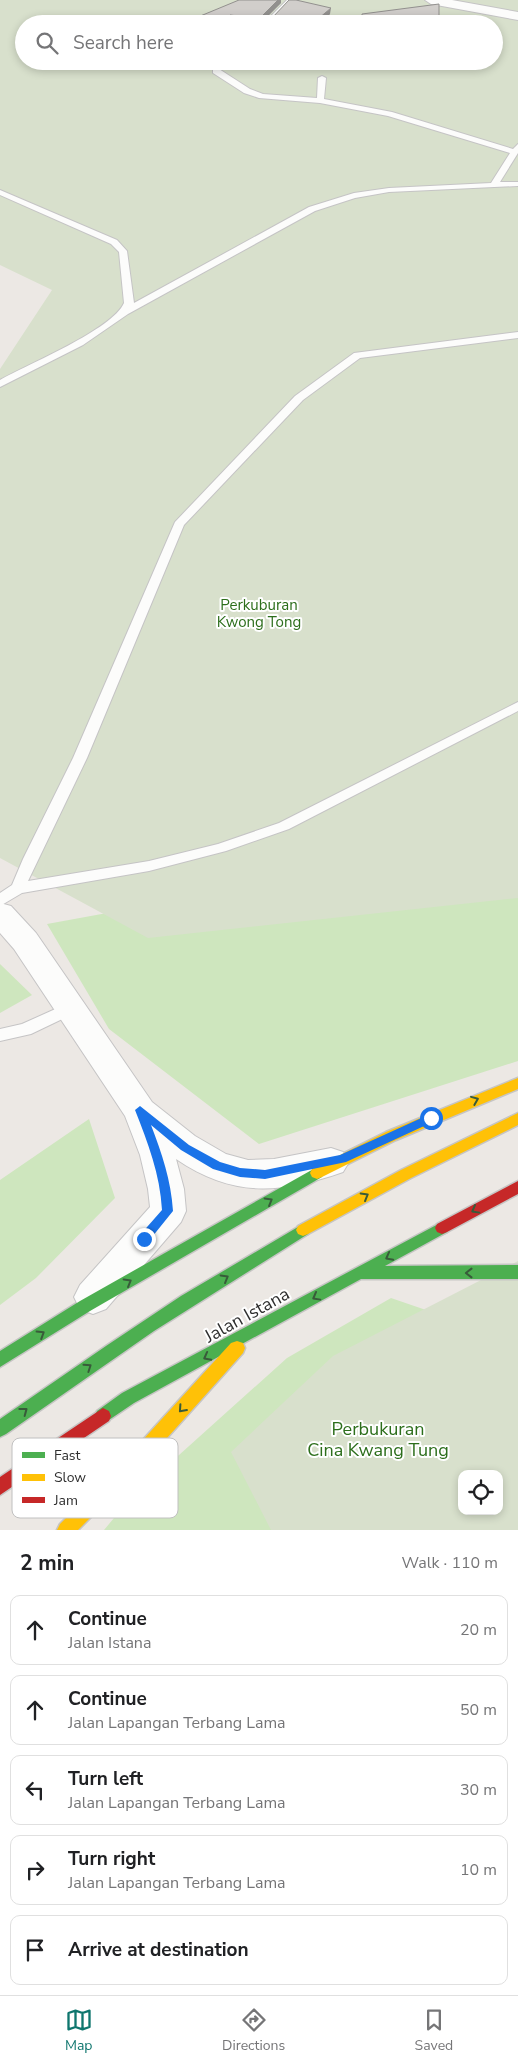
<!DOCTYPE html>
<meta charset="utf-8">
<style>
:root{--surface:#fff;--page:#f6f6f6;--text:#202124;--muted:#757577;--line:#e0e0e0;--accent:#0f766e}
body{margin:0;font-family:"Nunito Sans",sans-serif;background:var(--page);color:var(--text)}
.controls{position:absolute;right:15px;bottom:15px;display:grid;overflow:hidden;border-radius:10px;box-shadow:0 2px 8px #0003}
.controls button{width:45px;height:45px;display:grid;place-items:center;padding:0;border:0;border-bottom:1px solid var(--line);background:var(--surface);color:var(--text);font:25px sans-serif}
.stop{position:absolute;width:15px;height:15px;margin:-11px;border:4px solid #1a73e8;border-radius:50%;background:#fff}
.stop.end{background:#1a73e8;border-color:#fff;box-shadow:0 1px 5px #0008}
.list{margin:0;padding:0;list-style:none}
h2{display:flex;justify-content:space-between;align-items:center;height:65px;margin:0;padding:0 20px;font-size:21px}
h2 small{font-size:16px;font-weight:400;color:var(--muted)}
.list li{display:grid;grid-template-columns:32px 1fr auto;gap:15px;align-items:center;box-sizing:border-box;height:70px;margin:0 10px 10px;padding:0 10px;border:1px solid var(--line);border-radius:10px}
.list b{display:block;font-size:19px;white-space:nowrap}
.list p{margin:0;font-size:16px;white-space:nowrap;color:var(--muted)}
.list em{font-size:16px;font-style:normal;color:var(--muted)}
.icon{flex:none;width:28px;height:28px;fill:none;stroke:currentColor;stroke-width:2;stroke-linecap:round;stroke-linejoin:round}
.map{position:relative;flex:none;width:518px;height:1530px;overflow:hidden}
.search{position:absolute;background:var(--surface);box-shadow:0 2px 8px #0003;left:15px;right:15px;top:15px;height:55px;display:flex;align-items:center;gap:12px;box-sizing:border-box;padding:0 18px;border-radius:28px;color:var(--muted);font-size:19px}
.sheet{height:465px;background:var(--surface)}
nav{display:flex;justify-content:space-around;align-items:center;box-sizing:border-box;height:70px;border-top:1px solid var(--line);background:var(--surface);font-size:14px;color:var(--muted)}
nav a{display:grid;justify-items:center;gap:2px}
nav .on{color:var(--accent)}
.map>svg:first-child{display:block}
</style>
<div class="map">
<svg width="518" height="1530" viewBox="0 0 518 1530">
<rect width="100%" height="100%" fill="#ece8e4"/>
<path fill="#cee6be" d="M518,773V1061L259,1144L109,1029L47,924L266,884Z
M0,964L32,995L0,1013Z
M89,1119L115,1198L36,1278L0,1305V1180Z
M391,1298L487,1331L518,1393L499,1474H462V1511L480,1530H104L129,1500L287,1358Z"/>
<path fill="#d8e0cc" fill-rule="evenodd" d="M0,0H518V898L148,938L0,858V369L52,290L0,265ZM24,24H494V61H24Z
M518,1261V1530H271L231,1452L333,1356ZM462,1474H499V1511H462Z"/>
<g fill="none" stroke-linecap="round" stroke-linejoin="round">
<g stroke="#c5c4c5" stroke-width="2">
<path id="lane" d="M287,0H293L270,24H263Z
M213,69H219L250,89L263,94L317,98L318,78L322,76L326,78L324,99L392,112L513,149L518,144V153L500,182H518V186L389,192L355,198L315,211L128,314L83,345L0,387V380C28,364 112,330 124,303L119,252L111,244L0,195V190L117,240L127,251L134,303L309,207L354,193L389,188L491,183L510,153L388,116L320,103L259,98L244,93L213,73Z
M518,332V338L360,358L303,400L184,525L87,758L28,881L149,861L218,844L279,823L518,702V711L289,829L226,851L149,871L22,893L0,906V893L12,885L23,859L73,758L175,522L295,396L354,353Z
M71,1002L77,1004L79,1008L77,1012L31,1034L0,1041V1029L22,1024Z"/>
</g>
<g stroke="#c5c4c5" stroke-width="2">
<path id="street" d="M425,0H452L518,12V20L431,4Z
M0,903L11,906L36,933L152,1102L195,1136L226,1154L248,1160L274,1159L331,1148L343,1152L349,1162L343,1172C280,1194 233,1198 176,1159L184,1189L186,1211L181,1222L106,1309L93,1314L80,1309L74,1297L80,1285L150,1207L148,1189L140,1155L125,1116L14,949L0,933Z"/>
</g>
<g stroke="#c6c5c4" stroke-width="3">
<path id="fast" d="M317,1167L322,1169L324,1173L322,1177L90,1311L0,1367V1351L80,1301Z
M442,1222L447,1224L449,1228L447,1232L385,1266L518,1265V1279H361L134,1403L103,1424L97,1421L95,1416L97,1411L122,1393Z
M303,1224L308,1226L310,1230L308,1234L154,1331L6,1434L0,1437V1419L106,1346L181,1296Z"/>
</g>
<g stroke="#c6c5c4" stroke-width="3">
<path id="slow" d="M518,1078V1089L396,1140L322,1177L317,1179L312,1177L310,1173L312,1169L386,1132Z
M518,1113V1125L411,1178L308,1234L303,1236L298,1234L296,1230L298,1226L401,1170Z
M237,1341L243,1343L245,1348L243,1353L142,1466L78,1530H57L60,1524L130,1454L231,1343Z"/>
</g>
<g stroke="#c6c5c4" stroke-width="3">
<path id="jam" d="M518,1181V1194L447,1232L442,1234L437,1232L435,1228L437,1224Z
M103,1408L109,1411L111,1416L109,1421L0,1495V1477Z"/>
</g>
<use href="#lane" fill="#fcfcfb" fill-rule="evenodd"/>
<use href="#street" fill="#fcfcfb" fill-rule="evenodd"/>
<use href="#fast" fill="#4caf50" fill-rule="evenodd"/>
<use href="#slow" fill="#ffc107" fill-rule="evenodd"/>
<use href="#jam" fill="#c62828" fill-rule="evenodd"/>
</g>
<path fill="#b4b1af" d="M281,3L265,19L330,14L320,24H246L230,22V24H181Z
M362,14L439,21L435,24H361Z"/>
<path fill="#92908e" d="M278,0H281V3L265,19H262V16Z
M331,8L330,14L320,24H312Z
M439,16V21L435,24H429Z"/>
<path fill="#d1cecb" stroke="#92908e" d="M239,0H278L262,16L263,19H271L289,0H296L331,8L312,24H299L230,15L228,24H181Z
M439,4V16L429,24H391L362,19V14Z"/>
<defs><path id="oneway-chevron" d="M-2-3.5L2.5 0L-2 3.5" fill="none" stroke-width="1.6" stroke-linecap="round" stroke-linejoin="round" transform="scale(1.25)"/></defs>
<g stroke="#385b3a">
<use href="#oneway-chevron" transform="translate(475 1100) rotate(-22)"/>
<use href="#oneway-chevron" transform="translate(365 1196) rotate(-30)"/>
<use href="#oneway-chevron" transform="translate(269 1201) rotate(-30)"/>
<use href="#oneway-chevron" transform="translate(475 1210) rotate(151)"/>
<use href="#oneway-chevron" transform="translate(389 1257) rotate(152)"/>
<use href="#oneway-chevron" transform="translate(469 1273) rotate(180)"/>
<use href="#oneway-chevron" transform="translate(225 1278) rotate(-30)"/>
<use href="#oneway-chevron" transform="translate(128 1282) rotate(-30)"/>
<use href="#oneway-chevron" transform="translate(316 1297) rotate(151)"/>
<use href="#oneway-chevron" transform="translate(41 1334) rotate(-32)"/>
<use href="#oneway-chevron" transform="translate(207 1357) rotate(152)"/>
<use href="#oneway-chevron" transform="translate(88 1367) rotate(-34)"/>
<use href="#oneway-chevron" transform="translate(182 1409) rotate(132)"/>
<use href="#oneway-chevron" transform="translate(24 1411) rotate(-37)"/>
</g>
<path fill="#1a73e8" d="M140,1106L189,1145L220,1162L240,1168L265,1170L340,1155L428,1115H435L436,1118L435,1121L346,1162L265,1179L240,1177L213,1169L181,1150L151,1125C162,1154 171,1180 173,1211L148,1242L144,1243L139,1239L140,1235L162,1210C160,1174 148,1143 135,1110Z"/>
<g text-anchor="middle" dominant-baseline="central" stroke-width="4" stroke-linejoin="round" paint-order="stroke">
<g font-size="15" fill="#2c6e1b" stroke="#fff">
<text x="259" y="605">Perkuburan<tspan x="259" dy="17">Kwong Tong</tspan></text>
</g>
<g font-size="18" fill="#2e2e2e" stroke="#fff">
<text transform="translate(247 1315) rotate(-29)">Jalan Istana</text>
</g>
<g font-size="18" fill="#2c6e1b" stroke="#fff">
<text x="378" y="1429">Perbukuran<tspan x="378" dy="21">Cina Kwang Tung</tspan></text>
</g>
</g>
<rect x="12" y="1438" width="166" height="80" rx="8" fill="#fff" stroke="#c0c0c0" stroke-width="1"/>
<rect x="22" y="1452" width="23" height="6" fill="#4caf50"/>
<rect x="22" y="1474" width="23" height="7" fill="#ffc107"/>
<rect x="22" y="1497" width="23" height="6" fill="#c62828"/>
<g font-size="14" fill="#2e2e2e">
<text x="54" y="1460">Fast</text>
<text x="54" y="1482">Slow</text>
<text x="54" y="1505">Jam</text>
</g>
</svg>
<div class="controls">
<button><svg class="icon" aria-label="locate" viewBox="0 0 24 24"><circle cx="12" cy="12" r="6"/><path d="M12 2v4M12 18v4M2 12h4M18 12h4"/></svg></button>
</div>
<div class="stop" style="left:431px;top:1118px"></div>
<div class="stop end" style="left:144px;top:1239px"></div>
<div class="search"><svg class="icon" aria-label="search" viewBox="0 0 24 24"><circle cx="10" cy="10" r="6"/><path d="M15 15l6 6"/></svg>Search here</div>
</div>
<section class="sheet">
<h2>2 min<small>Walk · 110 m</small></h2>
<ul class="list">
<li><svg class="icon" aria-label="ahead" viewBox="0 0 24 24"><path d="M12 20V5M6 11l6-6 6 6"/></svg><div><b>Continue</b><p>Jalan Istana</p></div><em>20 m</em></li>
<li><svg class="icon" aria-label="ahead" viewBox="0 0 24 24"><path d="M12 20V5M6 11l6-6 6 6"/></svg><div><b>Continue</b><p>Jalan Lapangan Terbang Lama</p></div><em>50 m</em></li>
<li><svg class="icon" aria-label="left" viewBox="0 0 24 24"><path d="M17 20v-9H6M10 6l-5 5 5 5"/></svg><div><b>Turn left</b><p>Jalan Lapangan Terbang Lama</p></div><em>30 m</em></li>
<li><svg class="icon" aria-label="right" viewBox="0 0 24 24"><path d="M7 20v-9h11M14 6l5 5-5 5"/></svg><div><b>Turn right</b><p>Jalan Lapangan Terbang Lama</p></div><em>10 m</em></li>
<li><svg class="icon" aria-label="arrive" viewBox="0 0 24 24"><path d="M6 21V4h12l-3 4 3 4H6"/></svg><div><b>Arrive at destination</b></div></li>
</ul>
</section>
<nav>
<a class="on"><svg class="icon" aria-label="map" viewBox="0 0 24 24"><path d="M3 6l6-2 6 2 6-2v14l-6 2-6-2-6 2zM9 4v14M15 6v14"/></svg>Map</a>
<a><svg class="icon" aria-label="directions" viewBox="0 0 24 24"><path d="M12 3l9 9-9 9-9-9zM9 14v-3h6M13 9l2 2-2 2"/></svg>Directions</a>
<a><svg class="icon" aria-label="saved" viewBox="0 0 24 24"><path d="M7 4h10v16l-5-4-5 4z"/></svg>Saved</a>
</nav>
